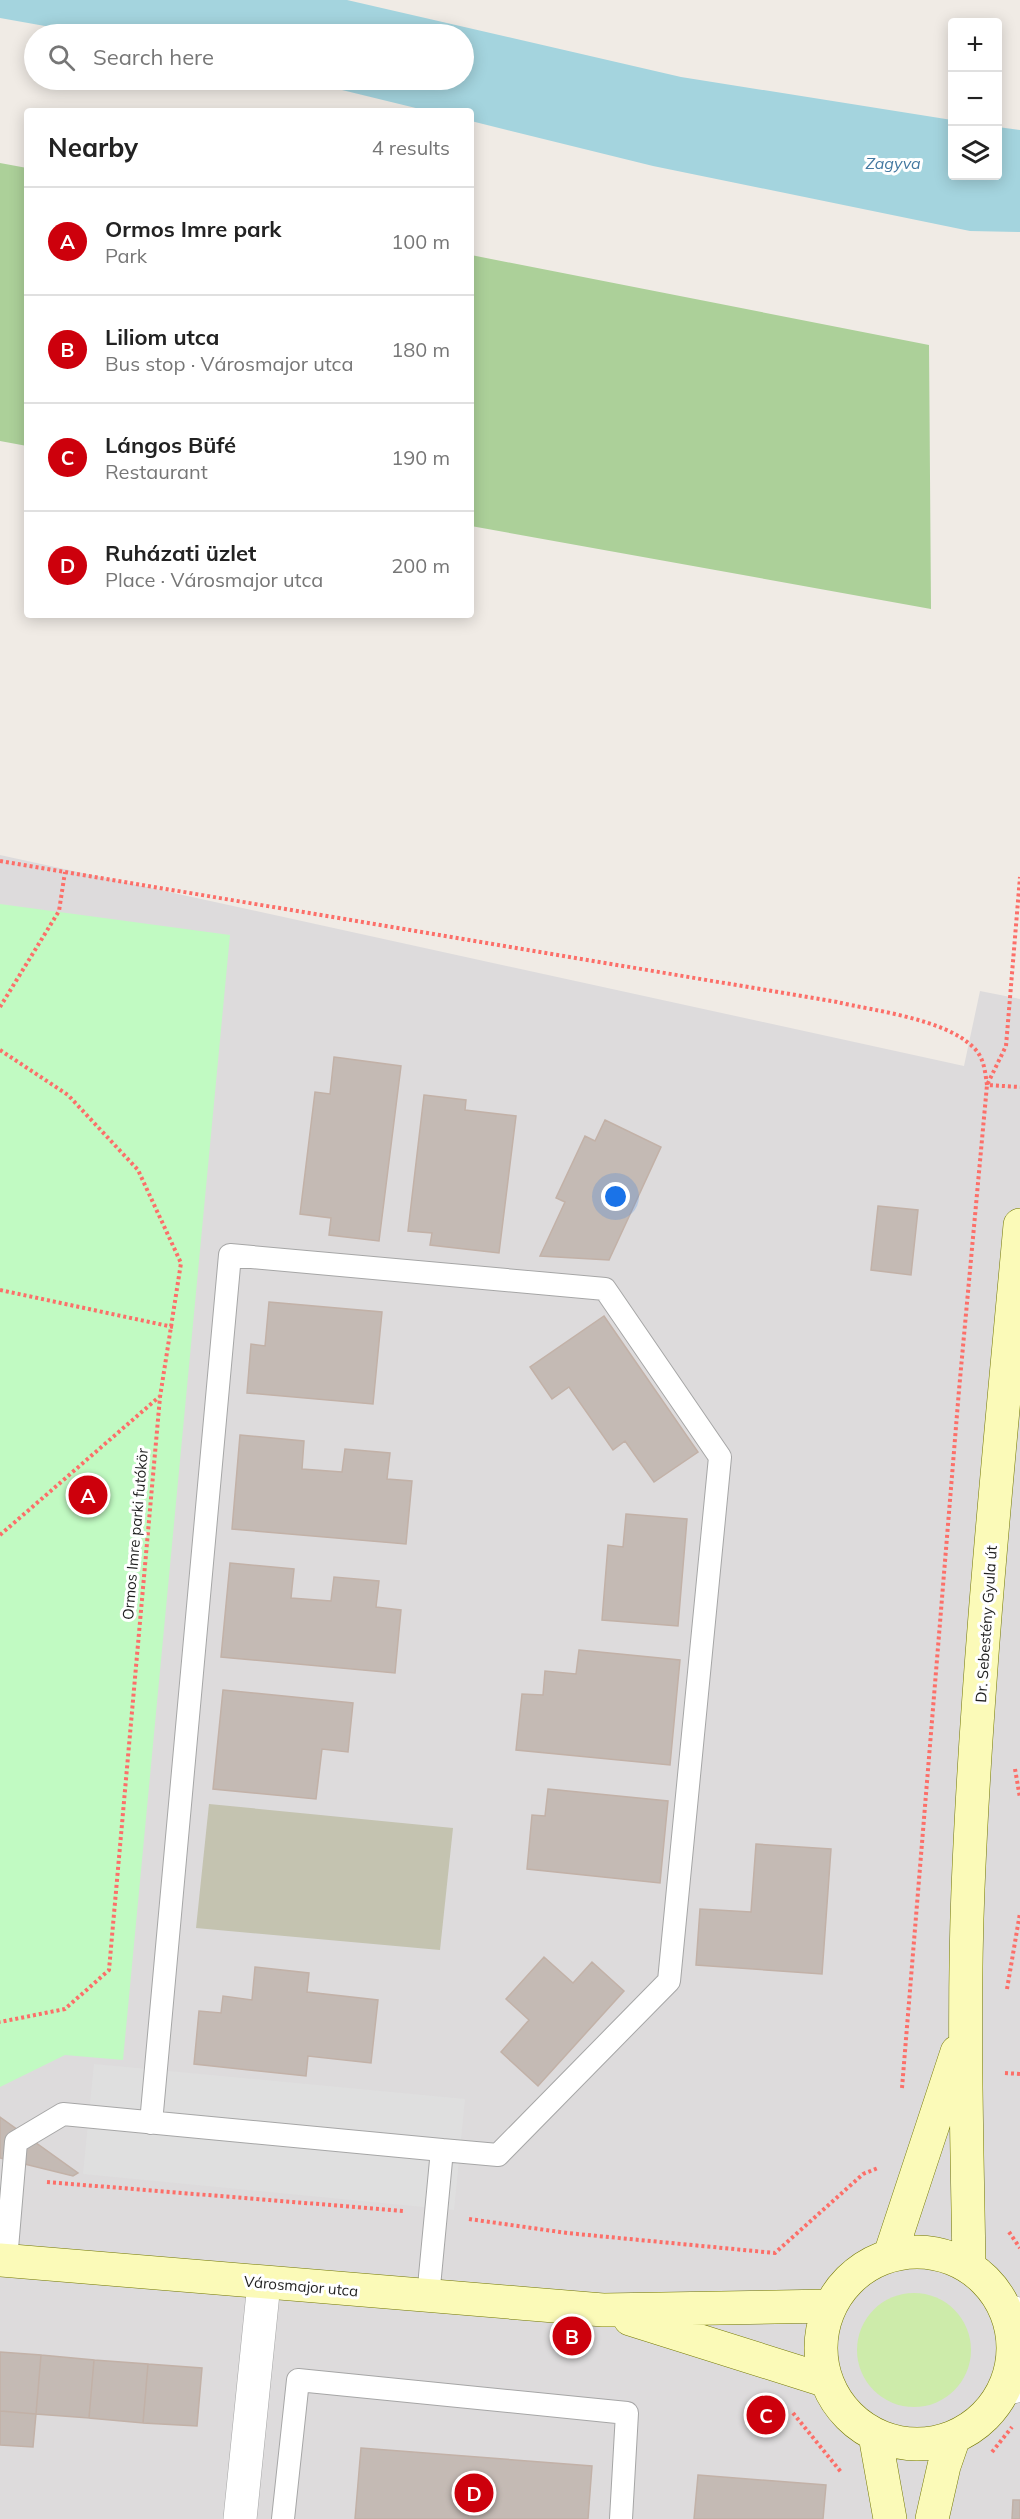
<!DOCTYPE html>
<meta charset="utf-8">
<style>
:root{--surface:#fff;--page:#f6f6f6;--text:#222;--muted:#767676;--line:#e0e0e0;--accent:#cd000c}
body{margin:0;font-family:Mulish,sans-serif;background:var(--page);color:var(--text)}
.controls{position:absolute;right:18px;top:18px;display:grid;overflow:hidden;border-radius:6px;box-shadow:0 3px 15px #0003}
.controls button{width:54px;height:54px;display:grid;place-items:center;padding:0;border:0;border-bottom:2px solid var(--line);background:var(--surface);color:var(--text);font:30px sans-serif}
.you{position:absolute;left:616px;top:1197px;width:21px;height:21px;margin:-15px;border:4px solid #fff;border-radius:50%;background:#1a73e8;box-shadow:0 0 0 9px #1a73e833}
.badge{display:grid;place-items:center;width:39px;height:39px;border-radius:50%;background:var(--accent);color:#fff;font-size:20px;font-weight:700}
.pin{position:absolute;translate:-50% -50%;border:3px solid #fff;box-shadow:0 2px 6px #0006}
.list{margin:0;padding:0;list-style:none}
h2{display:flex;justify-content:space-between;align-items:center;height:78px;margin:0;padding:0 24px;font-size:26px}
h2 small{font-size:20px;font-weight:400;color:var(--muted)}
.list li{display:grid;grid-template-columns:39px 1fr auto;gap:18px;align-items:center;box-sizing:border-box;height:108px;padding:0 24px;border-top:2px solid var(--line)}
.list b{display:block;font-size:22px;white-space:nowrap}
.list p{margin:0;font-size:20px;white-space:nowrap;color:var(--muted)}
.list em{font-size:20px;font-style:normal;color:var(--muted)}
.icon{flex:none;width:33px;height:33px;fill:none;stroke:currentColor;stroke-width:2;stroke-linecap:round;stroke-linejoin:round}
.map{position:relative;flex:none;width:1020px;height:2519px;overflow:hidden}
.search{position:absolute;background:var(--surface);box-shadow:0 3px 15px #0003;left:24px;top:24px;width:450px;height:66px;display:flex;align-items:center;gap:15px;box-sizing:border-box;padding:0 21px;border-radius:33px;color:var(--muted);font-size:22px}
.panel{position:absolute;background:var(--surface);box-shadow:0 3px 15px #0003;left:24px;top:108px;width:450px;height:510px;border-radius:6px}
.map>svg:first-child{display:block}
</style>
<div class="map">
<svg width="1020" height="2519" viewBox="0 0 1020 2519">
<rect width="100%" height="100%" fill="#f0ebe5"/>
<path fill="#dddbdc" d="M0,855L964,1066L980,991L1020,999V2519H0Z"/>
<path fill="#c4c3b0" d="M209,1804L453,1828L440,1950L196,1928Z"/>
<path fill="#cdebaa" d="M857 2350a57 57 0 1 1 114 0a57 57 0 1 1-114 0Z"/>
<path fill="#acd099" d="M0,163L27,168V446L0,441Z
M471,255L929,345L931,609L471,526Z"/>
<path fill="#c1fac2" d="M0,904L230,935L123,2060L65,2055L0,2087Z"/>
<path fill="#dfdfdf" d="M94,2064L465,2099L454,2210L83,2174Z"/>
<path fill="#a4d4de" d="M0,0H347L681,77L952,120V176H998V127L1020,130V232L970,231L653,166L471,121V111H428L301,80H464V34H90L0,18Z"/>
<path fill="#c4bab4" stroke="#c2b1a7" stroke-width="1.5" d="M334,1057L401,1066L379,1241L329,1235L331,1218L300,1214L315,1092L330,1094Z
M424,1095L466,1100L465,1110L516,1116L499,1253L430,1245L432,1233L408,1231Z
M605,1120L661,1147L609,1260L540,1256L565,1202L556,1198L585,1136L595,1141Z
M878,1206L918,1210L911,1275L871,1270Z
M269,1302L382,1312L373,1404L247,1393L251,1344L265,1346Z
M604,1316L698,1452L654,1482L625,1441L613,1450L569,1387L552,1399L530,1367Z
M240,1435L304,1441L302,1469L342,1472L345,1449L390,1453L387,1479L412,1481L406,1544L232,1529Z
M626,1514L687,1519L678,1626L602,1620L608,1545L623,1547Z
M230,1563L294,1569L291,1598L331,1601L334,1577L379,1581L376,1607L401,1610L395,1673L221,1657Z
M579,1650L680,1660L670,1765L516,1750L522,1694L543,1695L545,1671L576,1674Z
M223,1690L353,1703L348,1752L322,1749L316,1799L213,1789Z
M548,1789L668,1801L660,1883L527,1869L532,1815L545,1816Z
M756,1844L831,1849L822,1974L696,1965L700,1909L751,1912Z
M544,1957L573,1983L592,1962L624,1991L538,2086L501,2052L529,2020L506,1999Z
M255,1967L309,1973L307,1992L378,2000L371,2063L308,2056L306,2076L194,2064L199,2011L221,2013L223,1996L252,2000Z
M0,2117L78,2173L73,2176L0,2158Z
M0,2352L41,2355L36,2414L0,2411Z
M41,2355L94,2360L89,2418L36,2414Z
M94,2360L148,2364L143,2423L89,2418Z
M148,2364L202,2368L197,2426L143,2423Z
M0,2411L36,2414L33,2447L0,2445Z
M361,2448L592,2466L588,2519H355Z
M698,2475L826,2485L823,2519H694Z
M1013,2500H1020V2519H1012Z"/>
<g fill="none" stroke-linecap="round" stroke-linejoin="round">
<g stroke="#a6a6a6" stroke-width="24">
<path id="lane" d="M151,2123L230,1255L605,1289L720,1457L669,1981L498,2155L442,2150
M6,2260L16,2142L63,2114L442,2150L428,2297
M283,2519L298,2380L627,2413L621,2519"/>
</g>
<g stroke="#a6a6a6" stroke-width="34">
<path id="street" d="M1006,2310L1020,2315
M1005,2389L1020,2385
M240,2519L264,2283"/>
</g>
<g stroke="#737803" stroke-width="34">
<path id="secondary" d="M821 2348a96 96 0 1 1 192 0a96 96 0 1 1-192 0Z
M890,2255L957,2052
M0,2260L603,2310L830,2306
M969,2266C967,2140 963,2014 968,1889C977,1667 1000,1446 1020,1225
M630,2319L827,2381
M875,2435L890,2519
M932,2519L944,2466L954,2437"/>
</g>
<path stroke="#fc6f69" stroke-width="4" stroke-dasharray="3 3" stroke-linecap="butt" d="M0,861L837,1002C875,1011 945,1019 973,1047C984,1057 985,1071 987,1085L1020,1087
M0,1007L59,911L65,872
M0,1050L68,1095L138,1170L181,1263L160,1397L109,1970L65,2009L0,2022
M0,1290L173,1327
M0,1535L159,1397
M1015,1769L1020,1798
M1007,1989L1020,1913
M1005,2073L1020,2074
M902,2088L959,1390L987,1085L1006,1046L1020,877
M47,2182L404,2211
M469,2219L567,2233L775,2253L863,2174L878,2168
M1009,2232L1020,2248
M793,2413L841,2472
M992,2452L1012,2427"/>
<use href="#lane" stroke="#fff" stroke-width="22"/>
<use href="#street" stroke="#fff" stroke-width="33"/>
<use href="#secondary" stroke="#fbfab8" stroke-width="33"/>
</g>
<g text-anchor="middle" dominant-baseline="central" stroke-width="6" stroke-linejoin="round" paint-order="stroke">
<g font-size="15" fill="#1f1f1f" stroke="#fff">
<text transform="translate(135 1534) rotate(-85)">Ormos Imre parki futókör</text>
<text transform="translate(986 1624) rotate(-86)">Dr. Sebestény Gyula út</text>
<text transform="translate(301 2286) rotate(5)">Városmajor utca</text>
</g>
<g font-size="16" font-style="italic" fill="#4378a0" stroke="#fff">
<text x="893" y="163">Zagyva</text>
</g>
</g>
</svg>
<div class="controls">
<button>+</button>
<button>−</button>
<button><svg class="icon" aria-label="layers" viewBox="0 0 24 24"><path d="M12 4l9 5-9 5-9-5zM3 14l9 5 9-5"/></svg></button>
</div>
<div class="you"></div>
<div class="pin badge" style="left:88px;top:1495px">A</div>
<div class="pin badge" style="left:572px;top:2336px">B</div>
<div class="pin badge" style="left:766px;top:2415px">C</div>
<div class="pin badge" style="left:474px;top:2493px">D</div>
<div class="search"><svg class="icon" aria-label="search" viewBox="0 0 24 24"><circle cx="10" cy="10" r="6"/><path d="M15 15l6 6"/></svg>Search here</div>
<section class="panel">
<h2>Nearby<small>4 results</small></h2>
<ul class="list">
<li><span class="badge">A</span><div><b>Ormos Imre park</b><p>Park</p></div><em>100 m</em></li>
<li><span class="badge">B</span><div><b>Liliom utca</b><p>Bus stop · Városmajor utca</p></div><em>180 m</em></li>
<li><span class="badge">C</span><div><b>Lángos Büfé</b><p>Restaurant</p></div><em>190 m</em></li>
<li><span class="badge">D</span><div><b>Ruházati üzlet</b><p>Place · Városmajor utca</p></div><em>200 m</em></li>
</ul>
</section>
</div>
